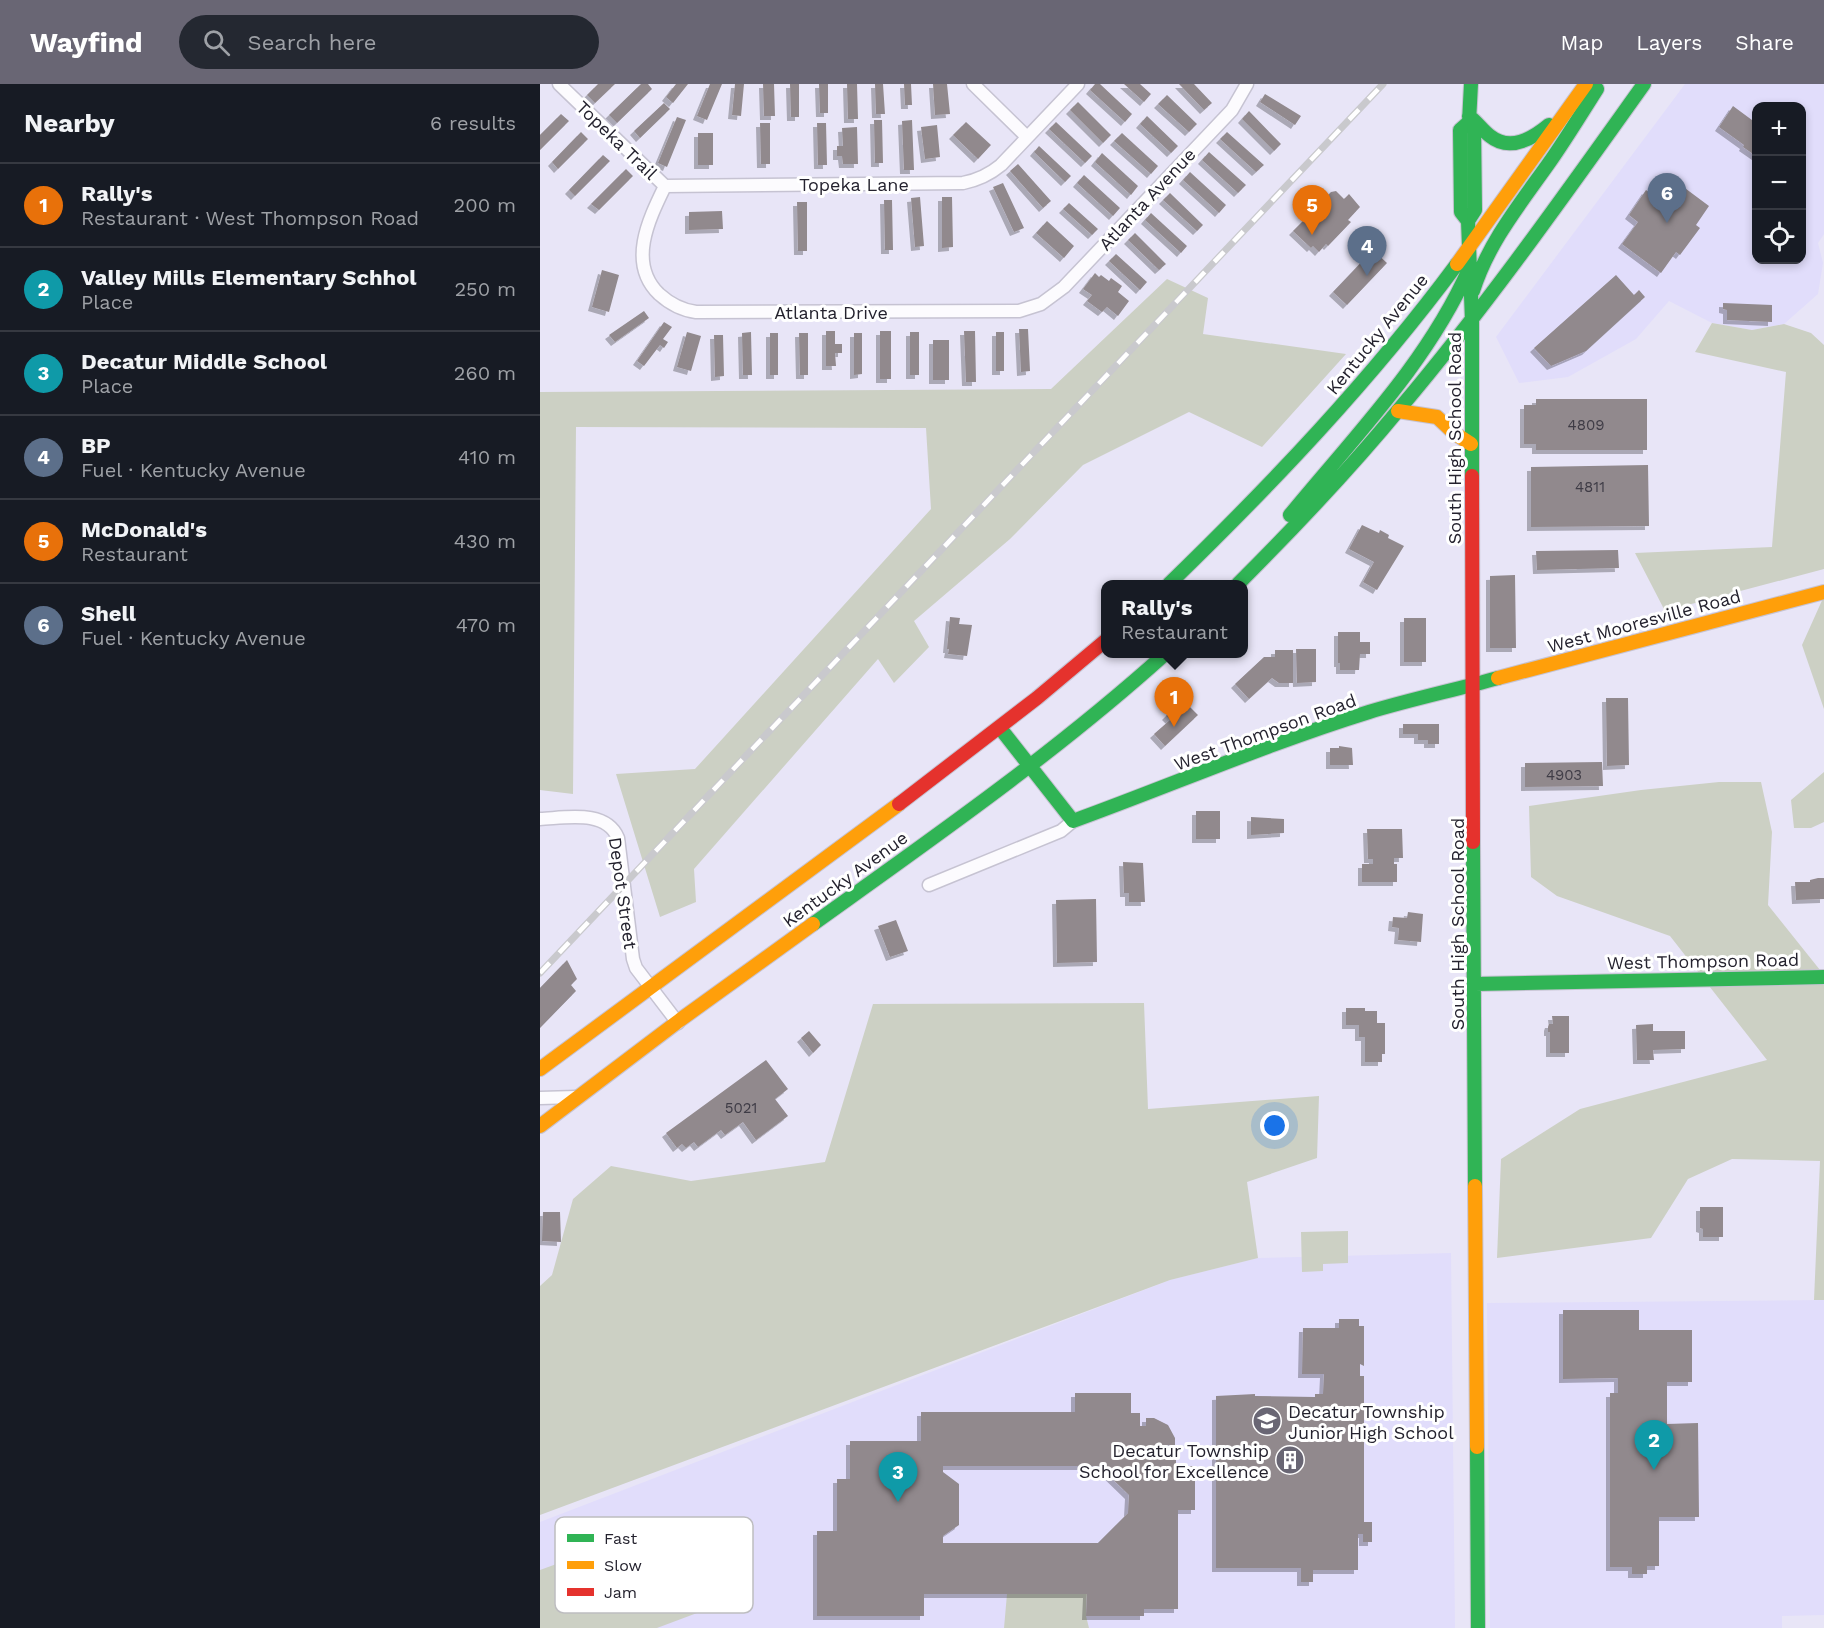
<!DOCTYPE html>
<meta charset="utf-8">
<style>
:root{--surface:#171b24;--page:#242831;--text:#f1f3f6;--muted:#9ea1a6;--line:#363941;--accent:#696674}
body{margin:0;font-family:"Work Sans",sans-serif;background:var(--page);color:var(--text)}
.controls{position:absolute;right:18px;top:18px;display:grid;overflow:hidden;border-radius:12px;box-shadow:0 3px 9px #0003}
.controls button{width:54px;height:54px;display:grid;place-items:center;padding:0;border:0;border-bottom:2px solid var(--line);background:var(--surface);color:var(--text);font:30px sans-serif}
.you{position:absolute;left:735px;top:1042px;width:21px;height:21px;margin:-15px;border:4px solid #fff;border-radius:50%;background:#1a73e8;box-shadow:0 0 0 9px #1a73e833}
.badge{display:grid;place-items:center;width:39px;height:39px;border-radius:50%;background:var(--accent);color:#fff;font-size:20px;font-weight:700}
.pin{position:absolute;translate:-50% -50px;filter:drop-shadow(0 2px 3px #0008)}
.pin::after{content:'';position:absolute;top:32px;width:21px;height:18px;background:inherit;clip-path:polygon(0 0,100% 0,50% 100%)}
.popup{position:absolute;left:561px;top:496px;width:147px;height:78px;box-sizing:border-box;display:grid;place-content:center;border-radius:12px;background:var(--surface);filter:drop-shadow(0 2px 4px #0005);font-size:20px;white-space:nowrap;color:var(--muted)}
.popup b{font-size:22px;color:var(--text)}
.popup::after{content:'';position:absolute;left:50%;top:100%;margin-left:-12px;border:12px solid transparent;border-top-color:var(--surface)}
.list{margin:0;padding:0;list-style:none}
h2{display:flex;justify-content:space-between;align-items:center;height:78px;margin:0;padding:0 24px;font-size:26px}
h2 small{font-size:20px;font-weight:400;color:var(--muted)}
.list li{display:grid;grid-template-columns:39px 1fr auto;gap:18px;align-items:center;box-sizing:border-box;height:84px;padding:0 24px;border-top:2px solid var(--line)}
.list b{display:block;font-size:22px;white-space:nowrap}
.list p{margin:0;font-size:20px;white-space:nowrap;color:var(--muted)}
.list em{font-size:20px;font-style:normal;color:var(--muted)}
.icon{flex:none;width:33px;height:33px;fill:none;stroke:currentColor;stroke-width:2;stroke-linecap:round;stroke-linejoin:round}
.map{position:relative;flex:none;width:1284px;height:1544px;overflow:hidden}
header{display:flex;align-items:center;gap:36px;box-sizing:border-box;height:84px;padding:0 30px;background:var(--accent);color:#fff}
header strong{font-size:28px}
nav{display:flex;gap:33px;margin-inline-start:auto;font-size:21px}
.search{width:420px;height:54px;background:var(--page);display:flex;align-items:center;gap:15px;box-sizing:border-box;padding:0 21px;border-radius:33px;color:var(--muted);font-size:22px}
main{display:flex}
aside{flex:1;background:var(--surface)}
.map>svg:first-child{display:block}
</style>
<header>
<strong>Wayfind</strong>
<div class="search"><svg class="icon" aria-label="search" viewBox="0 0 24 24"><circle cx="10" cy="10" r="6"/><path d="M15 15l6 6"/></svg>Search here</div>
<nav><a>Map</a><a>Layers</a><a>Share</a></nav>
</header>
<main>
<aside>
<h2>Nearby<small>6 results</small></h2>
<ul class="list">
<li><span class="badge" style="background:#e8710a">1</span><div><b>Rally's</b><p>Restaurant · West Thompson Road</p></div><em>200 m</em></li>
<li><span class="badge" style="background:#0f9aa8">2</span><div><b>Valley Mills Elementary Schhol</b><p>Place</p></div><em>250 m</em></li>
<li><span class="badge" style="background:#0f9aa8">3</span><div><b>Decatur Middle School</b><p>Place</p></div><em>260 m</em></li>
<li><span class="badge" style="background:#5c6f8a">4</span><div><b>BP</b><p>Fuel · Kentucky Avenue</p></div><em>410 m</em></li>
<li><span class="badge" style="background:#e8710a">5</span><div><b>McDonald's</b><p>Restaurant</p></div><em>430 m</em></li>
<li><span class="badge" style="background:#5c6f8a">6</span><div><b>Shell</b><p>Fuel · Kentucky Avenue</p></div><em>470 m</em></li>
</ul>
</aside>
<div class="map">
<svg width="1284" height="1544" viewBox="0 0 1284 1544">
<defs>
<filter id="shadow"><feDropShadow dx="-4" dy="4" stdDeviation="0" flood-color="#0004"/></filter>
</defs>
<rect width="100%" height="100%" fill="#e8e5f7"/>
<path fill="#e1ddfb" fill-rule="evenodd" d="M1145,0H1284V150L1278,159L1283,179L1278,210L1244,240L1212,246L1172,239L1129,217L1096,255L1028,293L979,299L956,253ZM1216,22H1262V176H1216Z
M911,1169L915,1544H0V1438L630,1196L718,1174Z
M1284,1216V1531L1242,1532V1544H950L947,1219Z"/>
<path fill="#ccd0c4" d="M627,195L668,214L663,250L806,270L722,363L649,328L543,381L470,455L374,537L389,563L354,599L338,575L154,785L156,818L120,833L76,690L155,685L391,425L386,344L36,343L33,710L0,706V308L511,305Z
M1172,239L1212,246L1244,240L1271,249L1284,261V485L1125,527L1095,469L1232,463L1246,288L1155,268Z
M1284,512V625L1262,561Z
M1284,688V738L1271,744H1254L1251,716Z
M1179,698H1221L1232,748L1228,821L1284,891V1216H1274L1280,1077L1192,1075L1148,1095L1111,1154L957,1174L961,1075L1040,1025L1227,976L1130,852L1017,812L991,793L989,722L1101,706Z
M604,919L608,1025L779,1012L777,1074L707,1098L718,1174L630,1196L0,1431V1202L12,1191L33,1115L71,1082L151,1097L285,1078L333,920Z
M808,1147V1179L783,1180V1187L762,1188L761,1148Z
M140,1435L173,1523L117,1544H0V1486Z
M467,1510H547L546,1532L549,1544H464Z"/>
<path fill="#91898d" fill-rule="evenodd" filter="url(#shadow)" d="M58,0H75L55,19L47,11Z
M101,0H108L112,5L77,39L69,31Z
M136,0H148L133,19L126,13Z
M170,0H182L167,36L157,32Z
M195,0H204L201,32L192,31Z
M223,0H234L235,32H224Z
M250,0H259V33H251Z
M279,0H288V29H280Z
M307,0H317L318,35H308Z
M335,0H343L345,30H336Z
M364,0H371L372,21H365Z
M393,0H407L410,30L395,31Z
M555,0H560L592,30L585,38L550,6Z
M584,0H600L611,10L604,18Z
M639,0H654L672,19L664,26Z
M725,10L761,32L755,41L720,18Z
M627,11L657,40L649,48L618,20Z
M538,18L571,51L563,59L530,26Z
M124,19L130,25L100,54L94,47Z
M1193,22L1216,39V72L1203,63L1204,61L1179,43Z
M709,27L741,60L734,67L702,35Z
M21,30L29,37L0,66V51Z
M607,32L638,62L631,69L600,40Z
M137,33L146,36L127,83L118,79Z
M334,36H342L343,79H335Z
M372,36L374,86H364L362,37Z
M426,38L451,61L438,75L413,51Z
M516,38L552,72L545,79L509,45Z
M220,39H230V80H221Z
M277,39H286L287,81H278Z
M397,41L400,73L385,75L381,43Z
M317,43L318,80H303L302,72H297V62H303L302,44Z
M41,48L48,55L18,85L12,78Z
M687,48L724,81L716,88L680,55Z
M158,49H173V81H158Z
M582,49L618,82L611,90L574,57Z
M499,62L531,92L525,98L494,68Z
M669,68L706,101L698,109L662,76Z
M562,69L598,102L591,111L555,78Z
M63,71L70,77L35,112L29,106Z
M478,80L511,117L503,124L470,87Z
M86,85L93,92L59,126L51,120Z
M650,88L686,121L679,129L643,96Z
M544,91L580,124L573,132L537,99Z
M1130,93L1169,122L1156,141L1160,144L1140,171L1136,168L1121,189L1082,160L1098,138L1089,131L1106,106L1116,113Z
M463,99L484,144L474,148L453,103Z
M796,107L804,115L809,110L820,123L808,136L811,138L788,162L786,160L779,168L773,162L771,164L753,147L768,132L766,129L774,121L776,123L791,108Z
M630,109L663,141L657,147L623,116Z
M380,113L384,162L375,163L371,114Z
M402,113H412L413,163L402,164Z
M344,116H352L353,166H345Z
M257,118H267V167H258Z
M529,119L558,145L552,151L523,125Z
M182,127L183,145L149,146V128Z
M611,129L647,162L641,169L605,136Z
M507,137L534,162L524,174L496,149Z
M595,149L626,180L619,186L588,156Z
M833,166L847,179L807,221L793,208Z
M576,170L607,198L600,206L569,177Z
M62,186L79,191L69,228L52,223Z
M555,189L559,193L561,191L569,197L571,194L582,202L578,208L589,217L578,232L567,223L562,228L547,217L552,211L543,205Z
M1076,191L1094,211L1099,206L1105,213L1046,267L1011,282L994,264Z
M1183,219L1232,221V238L1187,236V226L1183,225Z
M104,227L109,234L75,258L69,251Z
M124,238L132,243L123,255L128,258L124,264L120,261L104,282L97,277Z
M479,245H488L490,287L481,288Z
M286,247H295V260H302V269H295L296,282H286Z
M340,247H351V295H340Z
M424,247H435L436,298H426Z
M147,248L161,252L151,287L137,283Z
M211,248L212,291H203L202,249Z
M370,248H379V291H370Z
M456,248H464V287H456Z
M230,249H238V291H230Z
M259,249H268V291H260Z
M314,249H322V290L314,291Z
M174,251H183L184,292L175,293Z
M393,256H409V296H393Z
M996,315H1107V366H996V360H984V321H996Z
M1108,381L1109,442L991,443V383Z
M822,441L839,449L840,446L849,451L848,454L864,462L837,506L823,498L834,478L809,465Z
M1078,466L1079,484L997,486L996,467Z
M975,491L976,564H950V492Z
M410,533L420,534L419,540L432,541L427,572L408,570L409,565H407Z
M864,534H886V578H864Z
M798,548H820V558H830V570H820L819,586H800V579H798Z
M756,565H776V598L757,599Z
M735,566H753V599H739L732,594L709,615L695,600L724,573H735Z
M1066,614H1088L1089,681L1067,682Z
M647,620L658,631L625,662L614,650L630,636L626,632L631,627L635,631Z
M863,640H899V660H888V656H878V650H863Z
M799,662L812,664L813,681H790V664H799Z
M1062,678L1063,702L985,703V679Z
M656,727H680V755H656Z
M711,733L744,735V749L711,751Z
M827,745H862L863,774H854V780H857V798H822V780H833V775H828Z
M583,778L603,779L605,818H589V809H584Z
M1278,794H1284V815L1256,816L1255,798H1270V796Z
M556,815L557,878L517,879L516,816Z
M868,828L883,830L881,858L858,856L859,844L852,843L853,833L867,834Z
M356,836L368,867L350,873L338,842Z
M27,876L37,895L31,901L36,907L0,944V904Z
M806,924H825V927H837V939H845V970H842V978H825V953H819V941H806Z
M1012,932H1029V969H1010V948H1008V943L1009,940H1013Z
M1113,940V947H1145V965L1113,966L1114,976H1097L1096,941Z
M269,947L281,961L273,969L261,954Z
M226,976L248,1005L235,1015L248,1032L216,1056L203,1038L185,1051L181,1046L158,1063L154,1058L146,1064L142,1060L137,1064L126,1049Z
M1160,1123H1183V1153H1163V1145L1160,1144Z
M3,1128H20L21,1158L2,1157Z
M1023,1226H1099V1246H1152V1298H1127V1340L1158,1339L1159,1433H1119V1482H1107V1490H1092V1483H1070V1309H1078V1294L1023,1295Z
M799,1235H819V1242H824V1282L820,1280V1292H824V1438H832V1458H823V1450H818V1486H773V1498H761V1484H676V1312L715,1310V1312L775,1313V1310H783L784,1290H762L763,1244H799Z
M535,1309H591V1329H600V1342H606V1334H614L628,1341L635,1354V1361H626V1373H636V1382H655V1426H638V1525H604V1532H546L547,1510H384V1532H277V1447H297V1395H310V1357H381V1328H535ZM403,1382H559L589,1411L588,1429L558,1459H403V1452L419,1441V1400L403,1388Z"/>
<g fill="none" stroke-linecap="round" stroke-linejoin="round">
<g stroke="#c6c3d2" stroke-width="15">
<path id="street" d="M19,0L125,102
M433,0L487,53
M125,102C109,135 87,179 119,210C130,220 141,226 156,228L479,227L501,220L524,203L692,26L707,0
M125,102L423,99C438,96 449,91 461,81L538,0
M0,735C25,734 66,725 78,754L93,875L96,884L138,939
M389,801L521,747L533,737
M0,1014L36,1013"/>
</g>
<g stroke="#c6c3d2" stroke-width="16">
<path id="fast" d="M931,0L929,38L934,43L935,126L928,137L932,236V392
M929,32C937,38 942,46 950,52C970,68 992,55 1009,41
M928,137L921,128L920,46L929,38
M933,207C948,159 980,120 1009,79C1026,55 1041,30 1057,5
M750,431C814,353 888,278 929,185
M629,500C732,400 831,296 917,180
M698,500C755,443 810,385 861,323C948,220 1026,109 1104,0
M460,644L533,737C632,701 729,659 829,628C872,615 915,606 958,594
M933,758L935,1102
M273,840C393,754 515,669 625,570
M935,900L1284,893
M937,1363L938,1544"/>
</g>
<g stroke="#c6c3d2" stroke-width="16">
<path id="slow" d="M917,180L1046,0
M858,327L897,333L914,349L931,360
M958,594L1284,508
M0,985L359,720
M0,1042L140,936L273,840
M935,1102L937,1363"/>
</g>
<g stroke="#c6c3d2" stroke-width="16">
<path id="jam" d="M932,392L933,758
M359,720L497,614L565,557"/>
</g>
<use href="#street" stroke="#fcfbfe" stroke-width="12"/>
<use href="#fast" stroke="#30b455" stroke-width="14"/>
<use href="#slow" stroke="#ff9f0a" stroke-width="14"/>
<use href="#jam" stroke="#e5322d" stroke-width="14"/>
<g stroke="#c9c9cd" stroke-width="7">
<path id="rail" d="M0,889L843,0"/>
</g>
<use href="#rail" stroke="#fff" stroke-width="4.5" stroke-dasharray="14" stroke-linecap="butt"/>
</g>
<defs>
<g id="school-disc" transform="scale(1.5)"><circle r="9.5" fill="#696674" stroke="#fff"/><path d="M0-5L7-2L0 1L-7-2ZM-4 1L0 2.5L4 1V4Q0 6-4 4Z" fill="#fff"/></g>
<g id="building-disc" transform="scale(1.5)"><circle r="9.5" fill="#696674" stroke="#fff"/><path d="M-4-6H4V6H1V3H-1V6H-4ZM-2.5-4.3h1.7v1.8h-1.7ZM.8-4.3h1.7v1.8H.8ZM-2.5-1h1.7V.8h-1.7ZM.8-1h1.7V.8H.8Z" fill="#fff"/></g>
</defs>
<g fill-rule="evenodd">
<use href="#school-disc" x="727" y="1337"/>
<use href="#building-disc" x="750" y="1376"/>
</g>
<g text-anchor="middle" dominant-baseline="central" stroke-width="6" stroke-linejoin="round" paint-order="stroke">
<g font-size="15" fill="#3f3c46">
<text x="1046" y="341">4809</text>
<text x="1050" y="403">4811</text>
<text x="1024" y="691">4903</text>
<text x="201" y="1024">5021</text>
</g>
<g font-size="18" fill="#24222e" stroke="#fff">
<text transform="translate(77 56) rotate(44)">Topeka Trail</text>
<text x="314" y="100">Topeka Lane</text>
<text transform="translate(607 115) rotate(-47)">Atlanta Avenue</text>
<text x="291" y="228">Atlanta Drive</text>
<text transform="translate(837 250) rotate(-51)">Kentucky Avenue</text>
<text transform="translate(914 354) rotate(-90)">South High School Road</text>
<text transform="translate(1104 537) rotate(-15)">West Mooresville Road</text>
<text transform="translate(725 648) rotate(-20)">West Thompson Road</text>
<text transform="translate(305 795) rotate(-36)">Kentucky Avenue</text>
<text transform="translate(83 809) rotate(82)">Depot Street</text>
<text transform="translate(917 840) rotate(-90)">South High School Road</text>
<text transform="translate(1163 877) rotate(-1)">West Thompson Road</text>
</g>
<g font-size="18" fill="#24222e" stroke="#fff" text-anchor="start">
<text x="748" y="1327">Decatur Township<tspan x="748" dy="21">Junior High School</tspan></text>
<text x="729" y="1366" text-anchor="end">Decatur Township<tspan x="729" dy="21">School for Excellence</tspan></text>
</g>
</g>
<rect x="15" y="1433" width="198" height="96" rx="9" fill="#fff" stroke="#bdbdc0" stroke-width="1.5"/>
<rect x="27" y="1450" width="27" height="8" fill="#30b455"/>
<rect x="27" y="1477" width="27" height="8" fill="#ff9f0a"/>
<rect x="27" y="1504" width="27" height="8" fill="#e5322d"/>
<g font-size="16" fill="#24222e">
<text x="64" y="1460">Fast</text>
<text x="64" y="1487">Slow</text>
<text x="64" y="1514">Jam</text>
</g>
</svg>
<div class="controls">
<button>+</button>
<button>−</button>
<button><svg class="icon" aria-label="locate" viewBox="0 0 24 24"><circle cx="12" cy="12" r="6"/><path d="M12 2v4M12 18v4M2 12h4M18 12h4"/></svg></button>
</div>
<div class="you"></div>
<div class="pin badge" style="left:634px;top:643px;background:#e8710a">1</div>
<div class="popup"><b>Rally's</b>Restaurant</div>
<div class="pin badge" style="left:1114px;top:1386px;background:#0f9aa8">2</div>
<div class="pin badge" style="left:358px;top:1418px;background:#0f9aa8">3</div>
<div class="pin badge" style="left:827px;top:192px;background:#5c6f8a">4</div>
<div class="pin badge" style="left:772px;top:151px;background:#e8710a">5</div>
<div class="pin badge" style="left:1127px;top:139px;background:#5c6f8a">6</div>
</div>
</main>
